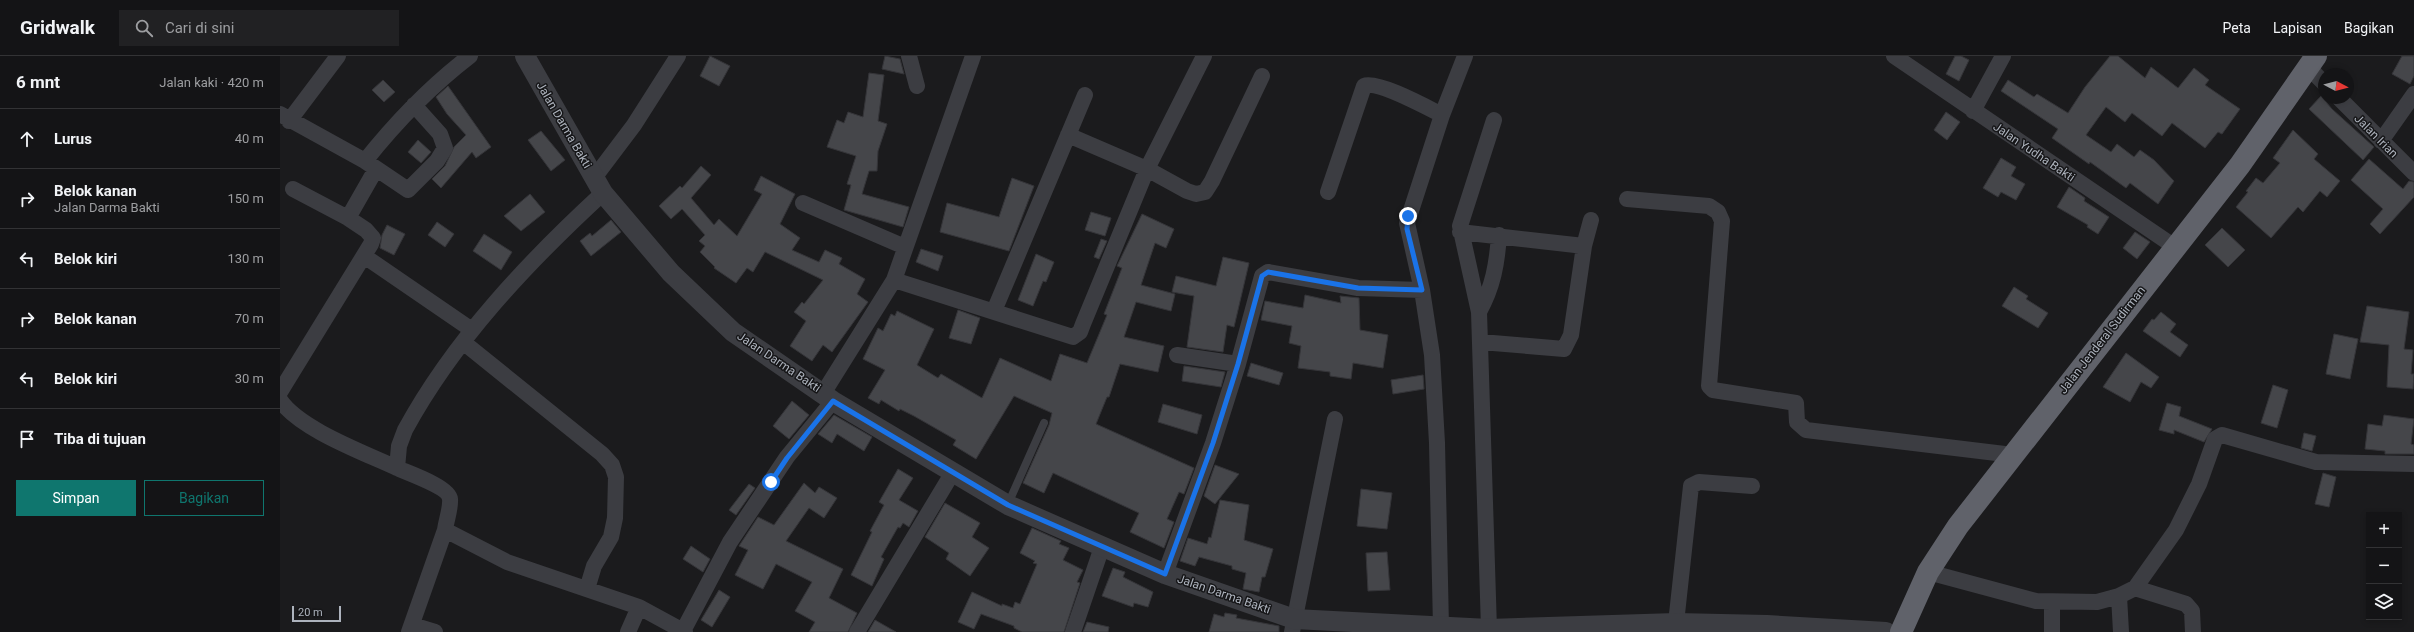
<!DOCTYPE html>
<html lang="id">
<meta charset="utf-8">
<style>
:root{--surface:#141416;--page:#212123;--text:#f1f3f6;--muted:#9d9ea1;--line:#333335;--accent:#0f766e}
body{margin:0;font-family:Roboto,sans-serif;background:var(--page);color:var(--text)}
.controls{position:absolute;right:12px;bottom:12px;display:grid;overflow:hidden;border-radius:0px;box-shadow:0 2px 6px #0003}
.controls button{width:36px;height:36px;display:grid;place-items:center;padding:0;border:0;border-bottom:1px solid var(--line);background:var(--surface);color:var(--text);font:20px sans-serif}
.compass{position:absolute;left:2038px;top:12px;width:36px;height:36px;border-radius:50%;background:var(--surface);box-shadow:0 2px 6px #0003;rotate:97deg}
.scale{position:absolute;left:12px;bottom:10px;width:49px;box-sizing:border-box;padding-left:4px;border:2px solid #adb3bd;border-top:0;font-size:11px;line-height:14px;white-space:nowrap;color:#adb3bd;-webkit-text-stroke:3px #161618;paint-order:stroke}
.stop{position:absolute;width:12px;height:12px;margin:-9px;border:3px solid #1a73e8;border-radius:50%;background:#fff}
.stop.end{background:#1a73e8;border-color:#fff;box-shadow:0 1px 4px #0008}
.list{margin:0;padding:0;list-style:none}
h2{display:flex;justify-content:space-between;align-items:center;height:52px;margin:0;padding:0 16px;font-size:17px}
h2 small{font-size:13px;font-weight:400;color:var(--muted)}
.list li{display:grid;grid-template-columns:26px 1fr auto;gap:12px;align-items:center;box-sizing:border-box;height:60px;padding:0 16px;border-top:1px solid var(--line)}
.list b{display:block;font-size:15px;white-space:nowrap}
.list p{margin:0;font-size:13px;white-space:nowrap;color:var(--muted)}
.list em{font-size:13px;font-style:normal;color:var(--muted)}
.actions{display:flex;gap:8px;padding:12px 16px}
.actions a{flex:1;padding:9px 0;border:1px solid var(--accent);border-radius:0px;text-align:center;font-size:14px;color:var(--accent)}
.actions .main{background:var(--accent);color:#fff}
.icon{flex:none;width:22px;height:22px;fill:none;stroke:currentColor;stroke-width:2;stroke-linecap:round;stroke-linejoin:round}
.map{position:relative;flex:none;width:2134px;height:576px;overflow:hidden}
header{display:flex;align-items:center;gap:24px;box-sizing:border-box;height:56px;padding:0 20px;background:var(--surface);border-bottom:1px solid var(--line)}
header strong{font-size:19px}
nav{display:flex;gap:22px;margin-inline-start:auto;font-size:14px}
.search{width:280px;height:36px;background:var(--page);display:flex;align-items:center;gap:10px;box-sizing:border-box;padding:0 14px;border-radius:0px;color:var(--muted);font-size:15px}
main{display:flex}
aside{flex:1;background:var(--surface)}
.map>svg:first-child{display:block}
</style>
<header>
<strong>Gridwalk</strong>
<div class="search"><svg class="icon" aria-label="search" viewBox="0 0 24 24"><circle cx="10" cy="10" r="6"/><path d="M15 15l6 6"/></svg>Cari di sini</div>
<nav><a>Peta</a><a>Lapisan</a><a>Bagikan</a></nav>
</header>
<main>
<aside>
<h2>6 mnt<small>Jalan kaki · 420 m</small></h2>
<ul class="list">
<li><svg class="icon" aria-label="ahead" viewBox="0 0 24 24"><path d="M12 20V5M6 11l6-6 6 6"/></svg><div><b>Lurus</b></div><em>40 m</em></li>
<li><svg class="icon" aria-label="right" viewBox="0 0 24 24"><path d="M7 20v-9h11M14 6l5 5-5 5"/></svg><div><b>Belok kanan</b><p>Jalan Darma Bakti</p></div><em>150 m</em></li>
<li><svg class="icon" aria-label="left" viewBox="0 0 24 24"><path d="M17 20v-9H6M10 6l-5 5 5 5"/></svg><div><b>Belok kiri</b></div><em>130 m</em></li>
<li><svg class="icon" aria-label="right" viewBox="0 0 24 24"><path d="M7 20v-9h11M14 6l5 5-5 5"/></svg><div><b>Belok kanan</b></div><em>70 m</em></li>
<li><svg class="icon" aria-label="left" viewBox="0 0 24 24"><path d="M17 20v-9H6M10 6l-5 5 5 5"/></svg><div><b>Belok kiri</b></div><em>30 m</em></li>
<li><svg class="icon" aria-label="arrive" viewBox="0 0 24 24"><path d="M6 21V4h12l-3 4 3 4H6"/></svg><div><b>Tiba di tujuan</b></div></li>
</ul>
<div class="actions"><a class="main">Simpan</a><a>Bagikan</a></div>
</aside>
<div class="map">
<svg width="2134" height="576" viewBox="0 0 2134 576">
<rect width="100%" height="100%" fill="#1b1b1d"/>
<path fill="#45464a" stroke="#353539" d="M430,0L450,10L439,30L420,20Z
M605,0L620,3L624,18L602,13Z
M1675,0H1681L1689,4L1679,25L1666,18Z
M1830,0H1838L1865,22L1871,11L1898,32L1914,12L1929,24L1925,29L1960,53L1942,78L1938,76L1925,92L1892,67L1882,80L1852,57L1845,66L1826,51L1806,79L1831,96L1837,88L1854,101L1860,94L1874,104L1894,125L1878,148L1850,127L1846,132L1810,106L1809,108L1772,82L1778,73L1721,35L1728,24L1754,41L1757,38L1788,57L1805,31Z
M2122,0H2134V20L2130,28L2112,18Z
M589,17L604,19L598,65L607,68L598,95L597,115H589L582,138L629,151L623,171L564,154L571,129L567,128L576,100L547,91L557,64L564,67L568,56L583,61Z
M103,24L115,36L104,46L92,34Z
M168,30L211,91L196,102L192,96L161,132L152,123L165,110L174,91L186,79L167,58L156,41Z
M2041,40L2052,53L2094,91L2083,104L2029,53Z
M1666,56L1680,66L1667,84L1654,74Z
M2013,74L2038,98L2034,103L2060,125L2047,141L2040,135L2023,156L2018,151L1991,182L1956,151L1968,136L1966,135L1976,122L1983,127L2000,107L1993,102Z
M261,75L285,104L271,115L248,84Z
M138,84L151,96L141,107L128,96Z
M1721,102L1736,111L1731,120L1745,128L1736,144L1721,136L1718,141L1703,132Z
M2089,103L2123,133L2129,125L2134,126V141L2100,178L2090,168L2103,153L2071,124Z
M421,110L431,119L411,142L434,169L439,163L457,180L482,138L474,134L481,120L515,138L500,168L520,182L512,194L539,206L545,194L562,202L559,208L585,223L577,238L588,246L552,296L543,289L532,305L510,290L526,265L514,256L522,246L524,248L543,224L485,196L473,216L467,212L456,227L434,212L435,211L420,196L425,190L419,185L425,179L402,153L391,163L379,150L400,130L402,132Z
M732,122L754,130L729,195L660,176L667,147L719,161Z
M1789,131L1805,142L1804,145L1829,161L1818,178L1807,171L1808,169L1777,151Z
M250,138L265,156L241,175L224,160Z
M811,156L831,162L825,180L805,174Z
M862,158L894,173L886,192L875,187L861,229L895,238L891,255L856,246L844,281L884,290L878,316L840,308L829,341H827L816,368L914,412L904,438L899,436L887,463L894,466L884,492L850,476L859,457L773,417L764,437L743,427L769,369L772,357L734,340L696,403L673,389L676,384L634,360L620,353L619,355L601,344L599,348L588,342L605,314L583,303L598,272L603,275L611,258L615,260L617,255L654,273L637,309L658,322L661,318L702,342L720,302L771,325L780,298L807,307L827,259L824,258L842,212L837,210Z
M331,164L341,176L311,200L300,185L310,177L312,180Z
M157,166L174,178L165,191L148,179Z
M107,169L125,178L114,199L100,192L102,179Z
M1942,172L1965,194L1948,211L1925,189Z
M1855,176L1870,186L1857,203L1843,192Z
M204,178L232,196L221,214L193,195Z
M821,183L827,185L819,203L814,201Z
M641,193L663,200L658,215L636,206Z
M756,198L774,206L766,226L763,225L753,250L738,244Z
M943,201L969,207L954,271L947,269L943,296L907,291L914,240L892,236L896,220L936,230Z
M1734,231L1748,240L1746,243L1768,257L1758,272L1722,250Z
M1025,239L1061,247L1060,240L1079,242L1080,274L1108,279L1103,312L1073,307L1071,323L1050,320V316L1018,312L1021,290L1009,287L1012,270L981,264L985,245L1023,252Z
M2087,250L2129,256L2124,293L2133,294L2131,318H2134L2133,333L2107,331L2109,289L2080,286Z
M678,254L700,262L691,288L669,282Z
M1881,256L1896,268L1890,276L1908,289L1900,301L1863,275L1872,263L1874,264Z
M2054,278L2078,283L2070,323L2046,318Z
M1846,297L1879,321L1871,332L1861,326L1850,346L1823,331Z
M971,307L1003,317L999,329L967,320Z
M904,310L945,316L941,331L902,325Z
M1143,319L1144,333L1113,338L1111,324Z
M1993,329L2008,334L1997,372L1981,367Z
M512,345L529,359L509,383L493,370Z
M1887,347L1901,351L1899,360L1932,373L1924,386L1894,374V378L1879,374Z
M883,348L922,359L917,378L878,366Z
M554,359L592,381L584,395L557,378L552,387L538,378Z
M2104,359L2134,363L2131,388L2134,389V398H2105V395L2085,393L2088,368L2102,370Z
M2024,377L2036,380L2032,395L2021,392Z
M935,409L959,418L935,448L924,440Z
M618,413L633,422L619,444L638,455L629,471L623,467L620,472L618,471L601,501L604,503L592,530L571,519L592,476L590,475L604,449L599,446Z
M2043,417L2056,421L2049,451L2035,448Z
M524,427L535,437L539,431L557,442L544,462L529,452L506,485L563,513L549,542L577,557L568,576H529L535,566L515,555L532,526L496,508L483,533L455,519L468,494L459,490L478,461L494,469Z
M469,428L475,432L456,459L449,454Z
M1081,433L1112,437L1107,473L1077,470Z
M940,444L969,449L964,484L993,493L985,521H982L979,536L963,533L966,517L952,513V510L919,501L915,510L900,505L908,482L927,488L929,481L931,482Z
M665,447L700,467L692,481L709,492L690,520L666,503L669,497L645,481Z
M752,472L781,485L779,488L789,492L783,504L803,514L797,526L800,527L784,576H742L734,572V570L701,558L694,573L678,566L692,536L722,550V548L733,552L735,546L740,548L757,508L753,507L755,505L740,497Z
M411,490L430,503L423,516L403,503Z
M1107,496L1110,534L1088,535L1086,497Z
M833,512L845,516L843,521L873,536L868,551L854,547L853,551L822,540Z
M439,534L450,541L432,571L421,564Z
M945,557L957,559L956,562L999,570V576H929L934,558L944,561Z
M595,564L616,576H588Z
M807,566L829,571L828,576H803Z"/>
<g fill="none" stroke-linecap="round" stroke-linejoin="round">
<path stroke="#3c3d42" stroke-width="8" d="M728,448L764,367"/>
<path stroke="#3c3d42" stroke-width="16" d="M629,0L637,30
M1614,0L1895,191
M2029,12L2044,27
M2059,42L2134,117
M1693,55L1723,0
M0,58L85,105L128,134L157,105L165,92L160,78L134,49
M9,65L58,0
M788,79L867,113L907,135L916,138L925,136L932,125L982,20
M2101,85L2134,38
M85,105C116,66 151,30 190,0
M314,122L354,69L398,0
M13,133L68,162
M1048,136L1084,30C1097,24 1148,52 1162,59
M323,137C248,206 174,284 125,374L119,390L117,412C128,417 169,431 170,443C171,452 166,465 165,474L227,506L359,551L405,576
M1347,143L1429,150L1438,156L1442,165L1429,330L1433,334L1516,347L1517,366L1526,374L1733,399
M523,147L625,191
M1180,176L1304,190
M84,200L192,274
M614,224L793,281L800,276L803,268L867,113L924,0
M714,255L805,39
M1199,256C1213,231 1217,208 1219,179
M183,286L322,398L332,409L336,421L335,462L331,481L314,510L307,533
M1201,286L1284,293L1291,279L1304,190L1311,164
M897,299L958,308
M0,336L91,188L93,182L86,174L68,162L96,113
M544,336L614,224L693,0
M0,344C19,373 85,397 117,412
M1648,516L1756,545L1817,546L1839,540L1855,532L1896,474L1919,428L1935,383L1942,379L2036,406L2134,408
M885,518L933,387L958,308L982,220L988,216L1078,232L1142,234
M1855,532L1906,548L1912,555L1913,576
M1839,540L1841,576
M1396,567L1411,430L1419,426L1472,430
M132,569L155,576
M1161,571L1157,387L1152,299L1142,234L1127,167L1162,59L1185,0
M1209,573L1199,256L1180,170L1214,64
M403,575L450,486L507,401L553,345
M129,576L165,474
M348,576L359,551
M577,576L673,416
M793,576L822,491
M1012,576L1055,363
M1772,576V546"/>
<path stroke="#3c3d42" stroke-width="20" d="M245,0L323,137L391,217L453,276L553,345L728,449L885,518L1014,563L1209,573L1396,567L1487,569L1606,576"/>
<path stroke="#60626a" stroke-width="22" d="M1621,576L1648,516L1678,470L1960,109L2036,0"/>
</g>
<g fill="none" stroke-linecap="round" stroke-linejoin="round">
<path stroke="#1a73e8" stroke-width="5" d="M491,426L507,402L553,345L728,449L885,518L933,387L958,308L982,220L988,216L1078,232L1142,234L1127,173L1128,160"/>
</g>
<g text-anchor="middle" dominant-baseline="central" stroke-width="3" stroke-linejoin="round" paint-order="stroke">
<g font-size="12" fill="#adb3bd" stroke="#161618">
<text transform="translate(284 69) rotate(60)">Jalan Darma Bakti</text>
<text transform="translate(2096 80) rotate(45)">Jalan Irian</text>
<text transform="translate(1754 96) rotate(34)">Jalan Yudha Bakti</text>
<text transform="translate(1822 284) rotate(-52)">Jalan Jenderal Sudirman</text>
<text transform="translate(499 306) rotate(34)">Jalan Darma Bakti</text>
<text transform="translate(944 538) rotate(19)">Jalan Darma Bakti</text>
</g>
</g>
</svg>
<div class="controls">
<button>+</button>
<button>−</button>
<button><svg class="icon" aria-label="layers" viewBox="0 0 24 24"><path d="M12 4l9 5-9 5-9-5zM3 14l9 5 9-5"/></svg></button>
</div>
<svg class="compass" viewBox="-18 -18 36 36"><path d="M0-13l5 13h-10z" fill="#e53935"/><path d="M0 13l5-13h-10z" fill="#9d9ea1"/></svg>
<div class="scale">20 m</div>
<div class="stop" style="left:491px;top:426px"></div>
<div class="stop end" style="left:1128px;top:160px"></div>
</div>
</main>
